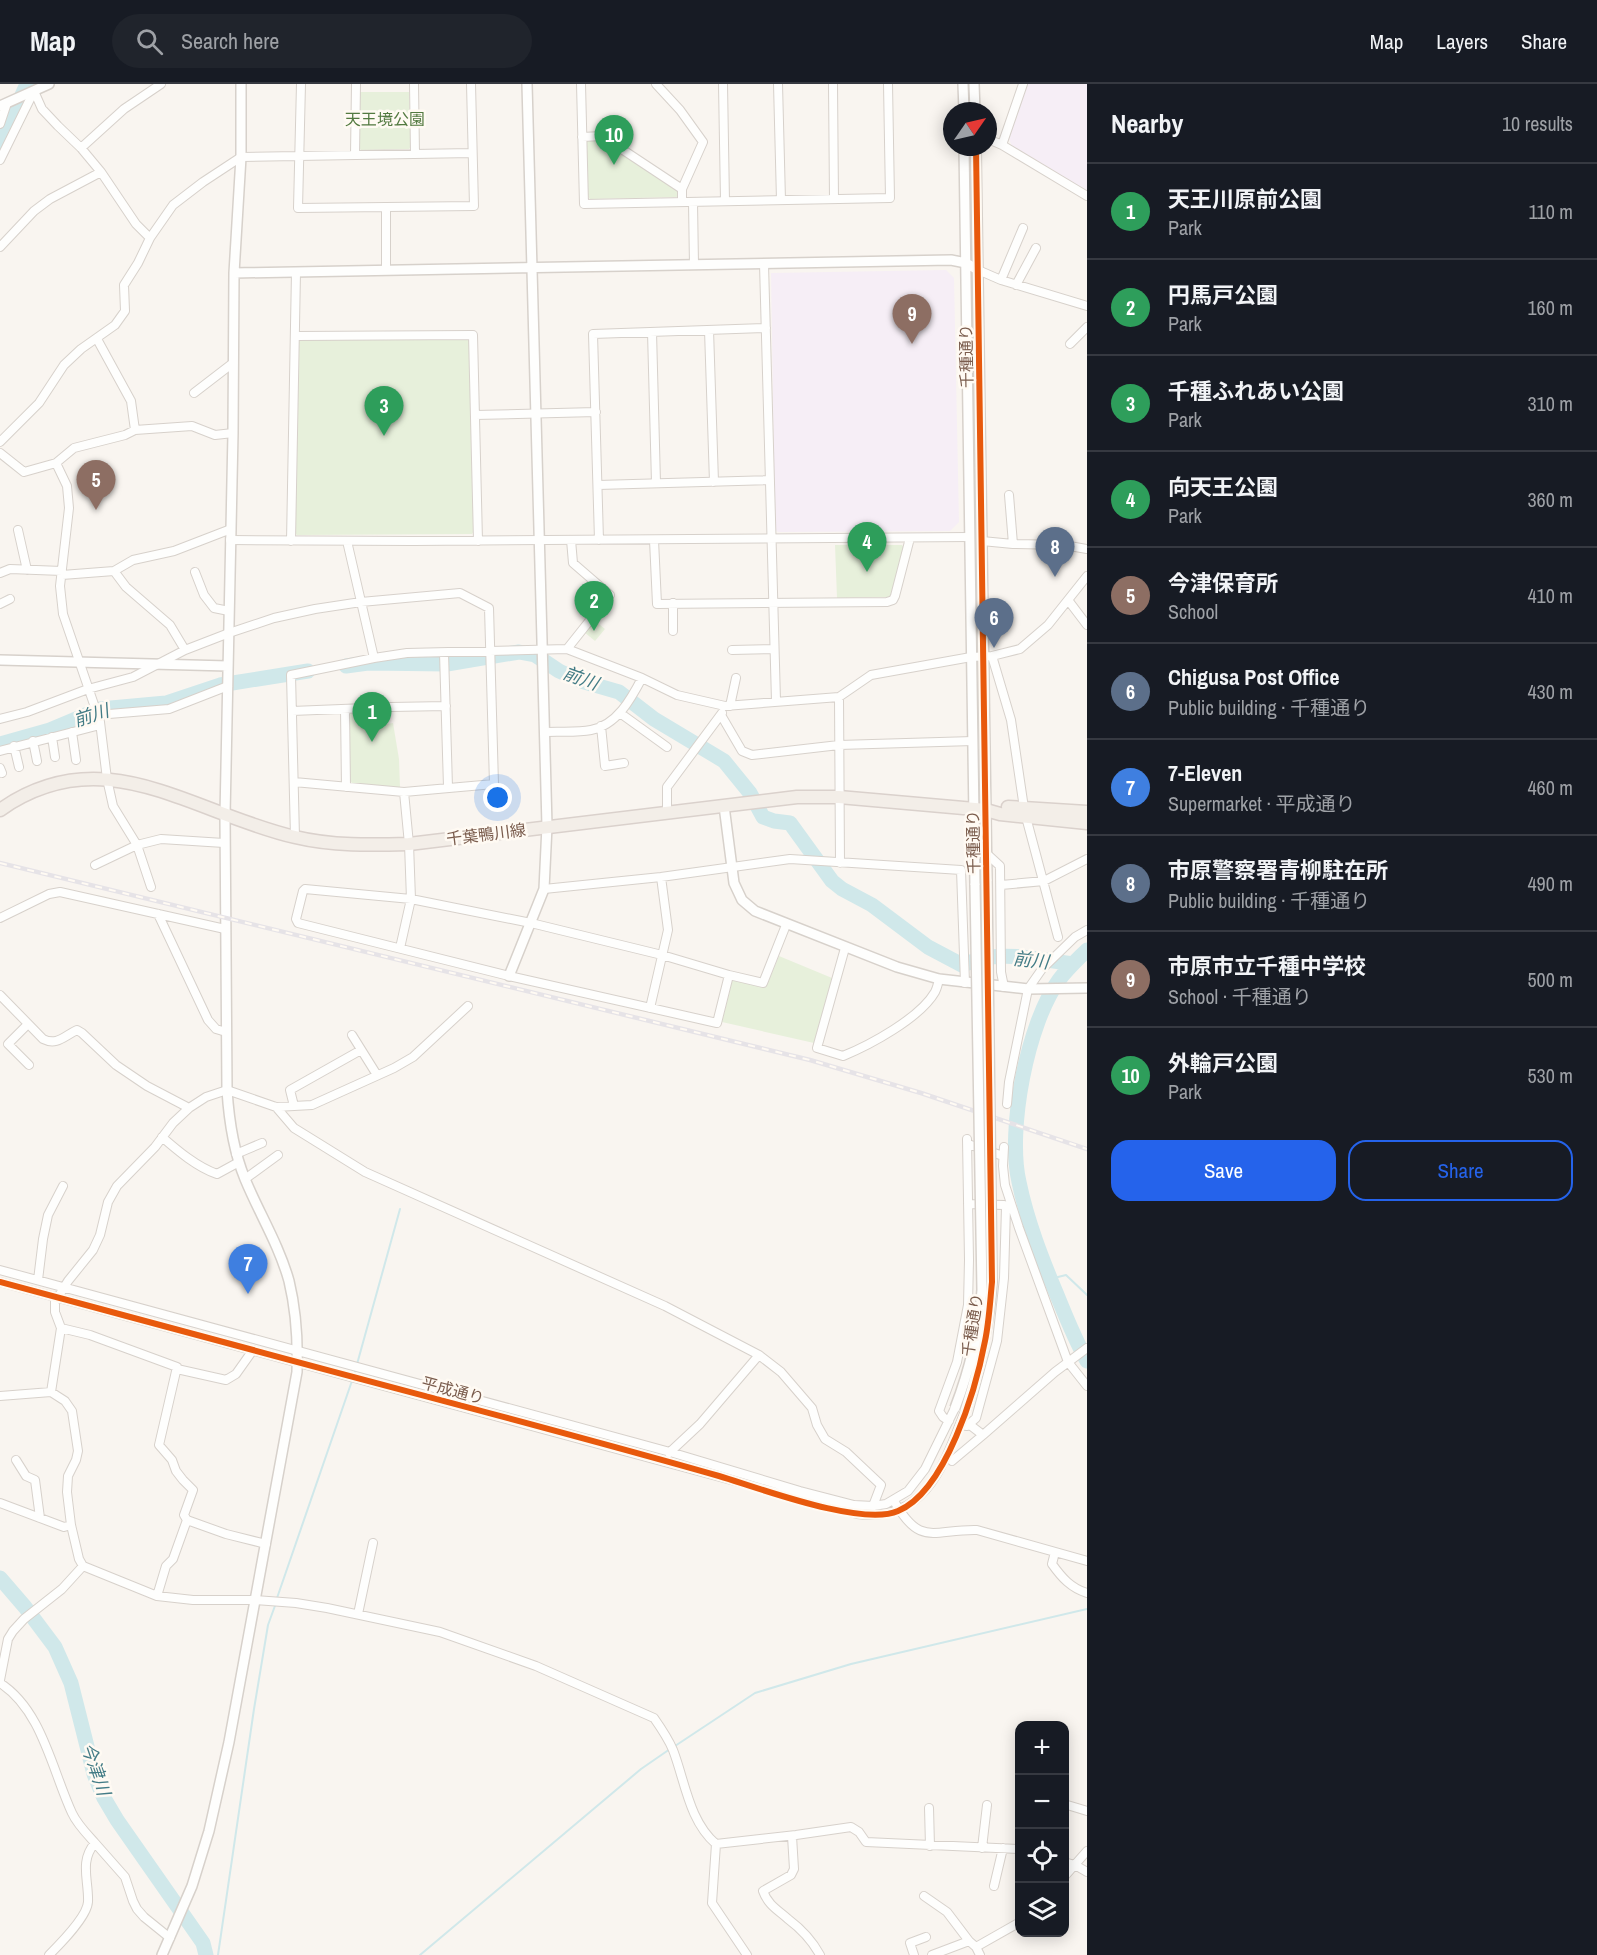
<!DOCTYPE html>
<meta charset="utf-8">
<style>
:root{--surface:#171b24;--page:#20242c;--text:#f1f3f6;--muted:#9ea1a6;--line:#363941;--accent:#2563eb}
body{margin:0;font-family:"Archivo Narrow","Noto Sans JP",sans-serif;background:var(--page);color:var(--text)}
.controls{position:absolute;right:18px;bottom:18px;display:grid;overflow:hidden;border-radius:12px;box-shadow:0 3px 15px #0003}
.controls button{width:54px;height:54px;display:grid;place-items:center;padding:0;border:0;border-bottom:2px solid var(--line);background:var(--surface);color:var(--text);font:30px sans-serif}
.compass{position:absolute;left:943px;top:18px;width:54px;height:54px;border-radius:50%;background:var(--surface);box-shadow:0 3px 15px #0003;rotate:56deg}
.you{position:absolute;left:498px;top:714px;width:21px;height:21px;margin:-15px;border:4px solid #fff;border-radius:50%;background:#1a73e8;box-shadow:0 0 0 9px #1a73e833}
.badge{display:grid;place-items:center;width:39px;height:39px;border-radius:50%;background:var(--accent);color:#fff;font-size:20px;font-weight:700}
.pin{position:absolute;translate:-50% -50px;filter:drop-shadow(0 2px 3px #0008)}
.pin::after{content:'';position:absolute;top:32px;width:21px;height:18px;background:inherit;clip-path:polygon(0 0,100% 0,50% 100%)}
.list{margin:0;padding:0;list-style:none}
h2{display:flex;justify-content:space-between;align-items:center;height:78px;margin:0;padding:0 24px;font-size:26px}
h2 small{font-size:20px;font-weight:400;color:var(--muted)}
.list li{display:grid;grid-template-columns:39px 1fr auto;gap:18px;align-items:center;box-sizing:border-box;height:96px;padding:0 24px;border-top:2px solid var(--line)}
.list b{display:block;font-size:22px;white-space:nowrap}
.list p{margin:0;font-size:20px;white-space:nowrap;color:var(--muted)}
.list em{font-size:20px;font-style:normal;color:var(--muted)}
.actions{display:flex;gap:12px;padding:18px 24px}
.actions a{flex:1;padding:14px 0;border:2px solid var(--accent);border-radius:18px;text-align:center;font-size:21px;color:var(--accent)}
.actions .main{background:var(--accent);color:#fff}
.icon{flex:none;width:33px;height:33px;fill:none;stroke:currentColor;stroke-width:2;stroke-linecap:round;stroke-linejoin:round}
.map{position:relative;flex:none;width:1087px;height:1871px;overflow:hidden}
header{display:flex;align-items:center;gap:36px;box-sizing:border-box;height:84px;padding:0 30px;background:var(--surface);border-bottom:2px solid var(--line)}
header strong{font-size:28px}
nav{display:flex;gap:33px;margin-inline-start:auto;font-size:21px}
.search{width:420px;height:54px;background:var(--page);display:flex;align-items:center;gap:15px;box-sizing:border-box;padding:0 21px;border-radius:33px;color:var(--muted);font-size:22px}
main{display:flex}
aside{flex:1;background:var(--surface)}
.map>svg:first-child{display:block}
</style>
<header>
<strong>Map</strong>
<div class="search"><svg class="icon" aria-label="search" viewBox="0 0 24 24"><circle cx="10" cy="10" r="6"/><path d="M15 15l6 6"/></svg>Search here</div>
<nav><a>Map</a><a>Layers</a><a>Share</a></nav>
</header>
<main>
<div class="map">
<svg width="1087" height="1871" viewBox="0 0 1087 1871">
<rect width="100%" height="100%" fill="#f9f5f0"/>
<path fill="#f6eef6" d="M1027,0H1087V108L1012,63L1009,54Z
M946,186L954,194L959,438L950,447L778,448L775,445L771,189Z"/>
<path fill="#e7f0db" d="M360,8H409L411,63L409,65L361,66L359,64Z
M589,55H602L677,105L679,111L677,113L590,115L587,111L586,58Z
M301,255H466L469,257L474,447L472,450L297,451L294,448L298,258Z
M835,461H902L904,464L891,512L888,513L837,514Z
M594,536L605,545L595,557L584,548Z
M378,627L381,641L393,639L399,675L400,703L397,704L352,699L350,697L348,631L351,628Z
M779,872L832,894L814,959L722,938L732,897L734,895L766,903Z"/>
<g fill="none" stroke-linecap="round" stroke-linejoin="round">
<path stroke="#d0e8ea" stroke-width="2" d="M1050,1195L1066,1191L1087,1211
M277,1514L354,1291L400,1125
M675,1662L755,1609L851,1580L1087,1525
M218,1871L254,1625L268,1541L276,1519
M420,1871L641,1685L670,1665"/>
<path stroke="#d0e8ea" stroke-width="15" d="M0,60L27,0
M346,582L368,579L447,580L519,568L535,571L559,587L581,597L619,608L654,635L724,677L750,709L763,733L774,737L790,739L832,797L842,805L872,821L928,863L962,881C971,878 981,874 990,873C1018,870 1045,876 1072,880
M0,660L50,646L100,625L166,619L220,601L308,587
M1087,866C1077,876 1067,885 1059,896C1027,940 1007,1046 1019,1098C1027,1137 1042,1175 1057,1211C1066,1233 1075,1256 1087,1277
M0,1494L25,1523L55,1563L71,1599L94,1690L104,1714L117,1736L203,1859L206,1871"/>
<g stroke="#d7d1cb" stroke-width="10">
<path id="minor" d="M301,0L298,124L474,122L471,0
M414,0L415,70
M581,0L584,120L890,114L888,0
M656,0L680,26L703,58L682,105V118
M723,0L725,117
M778,0L781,116
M833,0L834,115
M34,7L42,25L58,42L81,64L101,88L136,140L150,154
M0,40L7,19
M582,53L602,52L682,105
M988,55L1002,61L1087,112
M1002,61L1023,0
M81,64L124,25L161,0
M355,71L356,0
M0,76L34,7
M693,118L694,181
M386,123V186
M0,163L34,127L50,115L101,88
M764,180L776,617
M978,186L1001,196L1087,222
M1001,196L1023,144
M1016,201L1036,164
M709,246L714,398
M652,248L656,399
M296,252L473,251L478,457
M1070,260L1087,243
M194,309L233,279
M475,331L596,328
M135,346L192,342L215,351L233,349
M0,358L39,319L64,281L81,265L115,241L125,227L124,201L138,179L150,154L173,121L203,98L241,73L472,69
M0,369L24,388L56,379L74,364L125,351L135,346L131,317L97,255
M56,379L67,402L69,424L60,502L63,530L100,638L107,695L113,722L137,761L151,803
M598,401L770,396
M1009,411L1013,460
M18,446L27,486
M230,456L413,457L970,453
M599,456L593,250L766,244
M654,456L657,520L887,518L893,516L895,512L910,454
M291,457L296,188
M347,457L374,574
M982,457L1013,460L1064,461L1087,465
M114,487L126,503L170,541L185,566
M195,488L204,511L214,524L229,527
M0,489L10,485L62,487
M62,491L114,487L133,476L174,467L231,445
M1068,516L1087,541
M673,519V547
M0,520L10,515
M567,565L610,511L573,479L571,456
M732,566L774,565
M444,569L448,703
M992,572L1011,636L1024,724
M839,613L840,779
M730,622L736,594
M345,625L346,703
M292,627L391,623L446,622
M620,629L667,663
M97,631L169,625L228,602
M721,631L742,667L752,671L839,661L973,657
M0,635L27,628L88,605L133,593L185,566L229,549L274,534L315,525L361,518L460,509L489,524L494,700L404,708L294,698
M601,642L605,682L624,679
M72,648L76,676
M544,648C559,647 576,649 591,646C617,641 631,615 642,594
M52,653L55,673
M33,657L37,677
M14,662L19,683
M0,667L100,641
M0,684L2,689
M667,727V703L722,629
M1026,733L1058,853
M295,753L291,591L374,574L407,569L567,565L642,594L677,611L725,622L839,613L871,591L971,573L992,572L1020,565L1048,541L1087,492
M987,770L1000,782L1001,888L1004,903
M95,781L137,761L161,755L224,759
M1001,801L1044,797L1087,775
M544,805L661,793L790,775L961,786L965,899
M158,830L208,936L216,945L226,948
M0,834L49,810L60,808L225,845
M400,864L411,815L409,760L404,708
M845,864L817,964L843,972C870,961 920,934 935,908C937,904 938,900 939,895
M729,891L717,939L509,892L298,839L296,835L303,807L305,805L411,815L531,839L662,871L729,891L763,899L786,841
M0,911L43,955C57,962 64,952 77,946L82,949L116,981L147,1002L189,1024
M650,924L668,846L661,793
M28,940L8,960L29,981
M352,951L377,991
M1007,1020L1009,998L1028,905L1042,885L1075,853L1087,846
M294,1022L290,1006L361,966
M276,1023L294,1044L365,1088L665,1222L759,1271L781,1288L812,1324L817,1341L825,1355L846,1368L881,1401L873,1422
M162,1053C178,1067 197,1083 217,1090L239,1078
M968,1060L1003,1072
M1004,1063L1003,1082L1005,1101L1019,1144L1068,1278L1087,1302
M236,1070L262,1059
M245,1095L278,1071
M0,1186L670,1368L800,1407L854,1421L873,1422L886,1420L908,1407L925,1385L955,1324
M38,1196L43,1155L48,1131L63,1102
M0,1198L857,1430C926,1439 944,1380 965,1327
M61,1244L90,1251L177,1283L159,1361L172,1376L176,1387L183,1396L193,1406L184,1431L187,1436L173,1475L166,1482L157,1512
M177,1285L226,1296L236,1290L253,1266
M51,1308L61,1244L55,1228V1218L68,1197L93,1166L100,1151L108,1118L117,1102L155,1063L173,1039L189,1024L206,1013L227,1006L276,1023L312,1021L394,984L413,973L468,922
M0,1312L51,1308L65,1317L72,1327L78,1367L76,1376L68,1392L67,1408L71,1441L79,1475L83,1482L157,1512L193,1516H255L296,1519L327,1524L440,1548L536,1582L654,1634C661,1644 668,1654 673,1666C685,1697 689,1737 716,1760L796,1751L851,1743L859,1748L866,1758L1020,1765
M949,1337L943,1333L939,1327L957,1278L968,1221L969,1176L967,1055
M960,1341L967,1342L976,1334L997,1257L1004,1194L1006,1123L1004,1121L968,1120
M970,1341L983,1351L1055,1288L1087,1264
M669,1369L700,1340L759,1271
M16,1376L26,1392L35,1396L40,1434
M952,1377L983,1351
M894,1417C921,1464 933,1445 977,1446L1087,1477
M0,1419L64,1443L71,1441
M187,1436L226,1450L266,1460
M1055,1468L1052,1480C1062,1494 1071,1504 1087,1509
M358,1530L373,1459
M0,1596L8,1555L13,1547L24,1535L62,1505L83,1482
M0,1599C42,1626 52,1686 72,1729C77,1740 86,1749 95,1759C79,1777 89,1797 88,1818C87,1833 60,1860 49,1871
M1064,1720L1087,1727
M929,1724L930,1762
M792,1752L794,1785L791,1791L763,1807C768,1821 778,1826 788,1835C800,1844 813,1858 820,1871
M95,1759L125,1793L133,1817L137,1825L144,1833L170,1854
M716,1760L712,1819L747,1871
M982,1764L987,1721
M1064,1778L1075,1781L1087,1788
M1064,1793L1087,1767
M994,1802L1003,1764
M924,1812L947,1828L969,1857
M976,1863L1020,1838
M914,1871L910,1859L926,1853
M932,1871L969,1857L976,1863L980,1871"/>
</g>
<g stroke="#d7d1cb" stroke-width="12">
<path id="tertiary" d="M963,0L964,27
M974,0L975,27
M0,22L49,0
M964,63L975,801
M976,63L987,797
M234,189L951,176L966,179L978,186
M0,576L228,582
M724,722L734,799L742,816L755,827L897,883L939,895L1028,905L1087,904
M509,892L544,805L547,742L527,0
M162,1871L192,1802L209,1747L229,1658L297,1288C298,1258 296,1226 289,1197C279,1161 259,1129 245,1095C233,1066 229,1037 227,1006L225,731L233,349L234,189L241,73V0"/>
</g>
<g stroke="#dad1cc" stroke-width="15">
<path id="primary" d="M1008,723L1087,728
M0,726C104,653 191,729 295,753C332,762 371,761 409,760L797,713H839L907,719L986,726L1000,730L1087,739"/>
</g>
<use href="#minor" stroke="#fefefd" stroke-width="8"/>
<use href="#tertiary" stroke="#fefefd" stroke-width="9"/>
<use href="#primary" stroke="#f3eee8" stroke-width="12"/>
<g stroke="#e6e3e7" stroke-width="4.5">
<path id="rail" d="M0,779L810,976L921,1009L1087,1065"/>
</g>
<use href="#rail" stroke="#fffaf3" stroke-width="2" stroke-dasharray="7" stroke-linecap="butt"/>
<g stroke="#d7d1cb" stroke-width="12" stroke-linecap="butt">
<path id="tertiary-bridge" d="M955,1324C970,1285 979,1247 982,1206L975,801
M965,1327C979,1284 989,1243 992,1198L987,797"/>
</g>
<use href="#tertiary-bridge" stroke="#fefefd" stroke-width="9"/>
<g stroke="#fffaf3" stroke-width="10">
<path id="cycleway" d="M0,1198C84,1220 169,1244 253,1266C408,1308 565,1348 719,1392C759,1404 862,1443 898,1427C946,1407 976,1305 985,1257C989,1238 990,1218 992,1198L976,63"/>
</g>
<use href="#cycleway" stroke="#e8590c" stroke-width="6"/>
</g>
<g text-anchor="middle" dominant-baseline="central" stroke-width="5" stroke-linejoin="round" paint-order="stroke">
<g font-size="16" fill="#537a41" stroke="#fffaf3">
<text x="385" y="35">天王境公園</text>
</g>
<g font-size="16" fill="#7a5c4d" stroke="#fffaf3">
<text transform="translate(966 272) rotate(-91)">千種通り</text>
<text transform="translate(486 750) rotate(-7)">千葉鴨川線</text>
<text transform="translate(973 758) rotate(-91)">千種通り</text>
<text transform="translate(972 1241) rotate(-81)">千種通り</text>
<text transform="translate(453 1306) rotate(15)">平成通り</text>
</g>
<g font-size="18" font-style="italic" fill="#437c86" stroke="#fffaf3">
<text transform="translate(581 594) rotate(20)">前川</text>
<text transform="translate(91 631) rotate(-18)">前川</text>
<text transform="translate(1031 876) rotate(6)">前川</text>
<text transform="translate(96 1685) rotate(71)">今津川</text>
</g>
</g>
</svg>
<div class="controls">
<button>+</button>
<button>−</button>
<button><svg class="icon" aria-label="locate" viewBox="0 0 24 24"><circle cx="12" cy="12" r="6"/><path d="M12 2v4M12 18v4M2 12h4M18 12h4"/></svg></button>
<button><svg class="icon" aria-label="layers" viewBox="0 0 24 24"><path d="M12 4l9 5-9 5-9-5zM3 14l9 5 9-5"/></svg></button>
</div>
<svg class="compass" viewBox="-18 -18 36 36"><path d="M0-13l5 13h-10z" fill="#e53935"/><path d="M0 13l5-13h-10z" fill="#9ea1a6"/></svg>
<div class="you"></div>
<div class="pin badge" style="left:372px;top:658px;background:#2e9e5b">1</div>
<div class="pin badge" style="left:594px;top:547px;background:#2e9e5b">2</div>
<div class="pin badge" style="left:384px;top:352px;background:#2e9e5b">3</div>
<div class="pin badge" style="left:867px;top:488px;background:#2e9e5b">4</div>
<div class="pin badge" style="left:96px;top:426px;background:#8d6e63">5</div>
<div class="pin badge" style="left:994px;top:564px;background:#5c6f8a">6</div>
<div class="pin badge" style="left:248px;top:1210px;background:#3f7fe0">7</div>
<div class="pin badge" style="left:1055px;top:493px;background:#5c6f8a">8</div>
<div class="pin badge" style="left:912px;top:260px;background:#8d6e63">9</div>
<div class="pin badge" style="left:614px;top:81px;background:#2e9e5b">10</div>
</div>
<aside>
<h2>Nearby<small>10 results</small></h2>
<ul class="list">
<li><span class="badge" style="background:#2e9e5b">1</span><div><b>天王川原前公園</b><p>Park</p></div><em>110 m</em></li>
<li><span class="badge" style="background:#2e9e5b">2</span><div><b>円馬戸公園</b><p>Park</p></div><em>160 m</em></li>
<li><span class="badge" style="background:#2e9e5b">3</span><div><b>千種ふれあい公園</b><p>Park</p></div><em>310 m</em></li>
<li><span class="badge" style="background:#2e9e5b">4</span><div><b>向天王公園</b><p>Park</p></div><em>360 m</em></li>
<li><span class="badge" style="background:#8d6e63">5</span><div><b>今津保育所</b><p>School</p></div><em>410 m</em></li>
<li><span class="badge" style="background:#5c6f8a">6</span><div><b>Chigusa Post Office</b><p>Public building · 千種通り</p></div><em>430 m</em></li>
<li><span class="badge" style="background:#3f7fe0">7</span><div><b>7-Eleven</b><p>Supermarket · 平成通り</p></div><em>460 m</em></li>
<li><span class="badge" style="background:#5c6f8a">8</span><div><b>市原警察署青柳駐在所</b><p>Public building · 千種通り</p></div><em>490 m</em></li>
<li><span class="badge" style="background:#8d6e63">9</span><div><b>市原市立千種中学校</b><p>School · 千種通り</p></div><em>500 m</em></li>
<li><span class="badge" style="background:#2e9e5b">10</span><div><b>外輪戸公園</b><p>Park</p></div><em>530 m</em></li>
</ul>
<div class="actions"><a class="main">Save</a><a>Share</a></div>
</aside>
</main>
